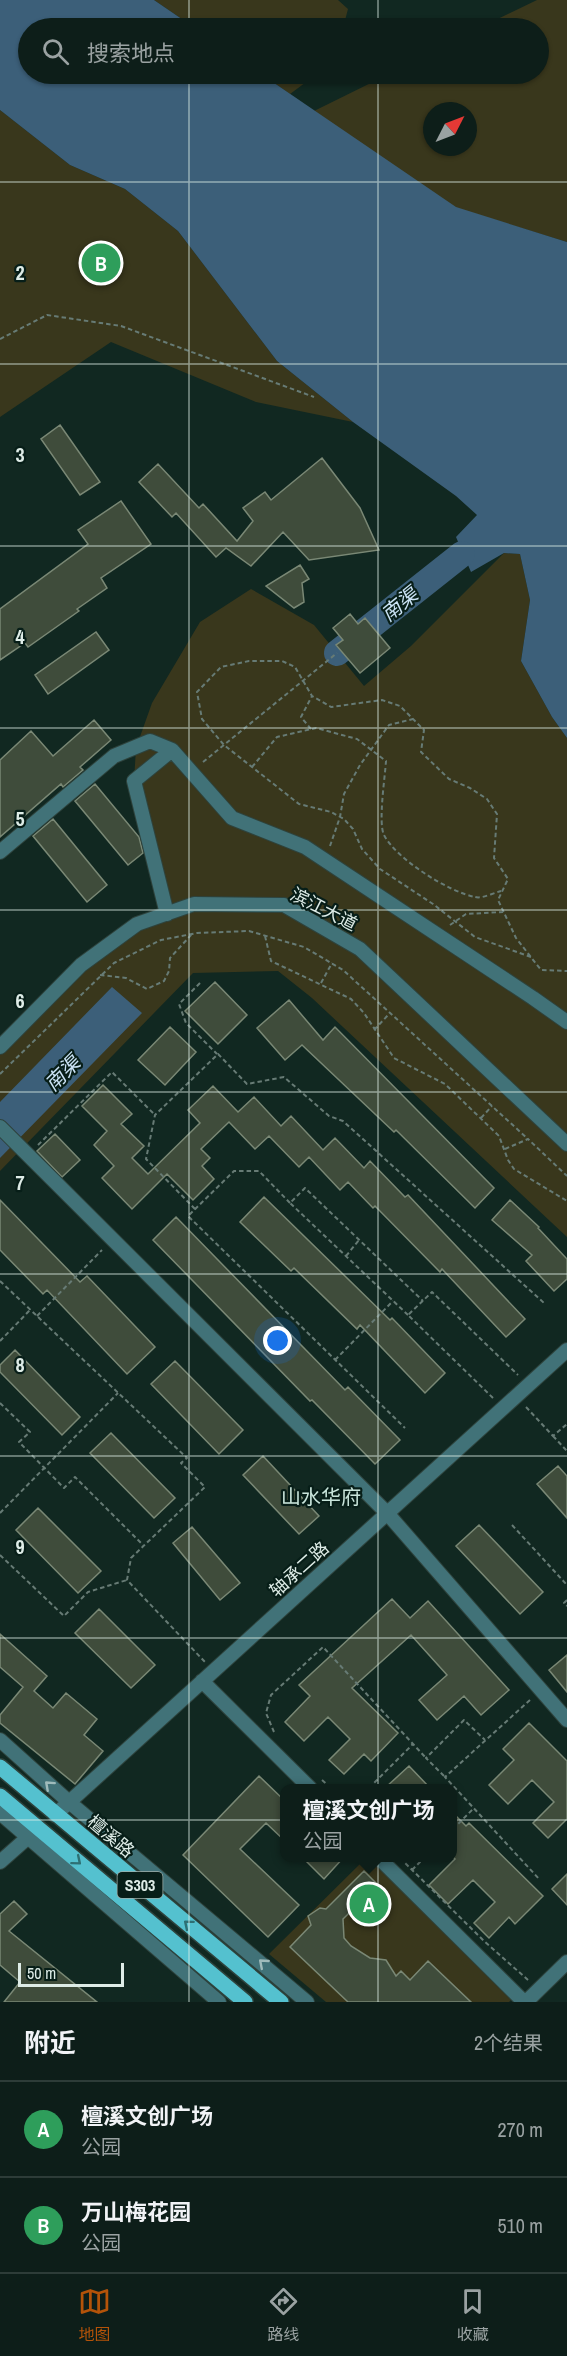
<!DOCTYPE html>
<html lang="zh">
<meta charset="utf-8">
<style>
:root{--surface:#0d1e19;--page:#1b2b26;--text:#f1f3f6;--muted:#9aa2a2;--line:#2d3c38;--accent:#b45309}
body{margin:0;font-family:"Archivo Narrow","Noto Sans SC",sans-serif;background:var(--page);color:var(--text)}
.compass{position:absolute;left:423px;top:102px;width:54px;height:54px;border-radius:50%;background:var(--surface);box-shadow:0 2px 4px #0004;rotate:48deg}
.scale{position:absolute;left:18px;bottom:15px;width:106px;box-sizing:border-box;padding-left:6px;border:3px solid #deece7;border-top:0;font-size:16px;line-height:21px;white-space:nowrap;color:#deece7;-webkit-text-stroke:4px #071e18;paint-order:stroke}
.you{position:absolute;left:278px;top:1341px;width:21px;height:21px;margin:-15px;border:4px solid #fff;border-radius:50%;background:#1a73e8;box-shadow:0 0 0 9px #1a73e833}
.badge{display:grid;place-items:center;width:39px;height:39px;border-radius:50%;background:var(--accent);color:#fff;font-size:20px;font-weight:700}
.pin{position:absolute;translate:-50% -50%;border:3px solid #fff;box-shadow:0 2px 6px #0006}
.popup{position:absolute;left:280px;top:1784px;width:177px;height:78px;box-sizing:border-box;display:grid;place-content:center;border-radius:12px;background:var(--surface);filter:drop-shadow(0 2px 4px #0005);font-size:20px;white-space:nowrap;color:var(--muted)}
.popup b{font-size:22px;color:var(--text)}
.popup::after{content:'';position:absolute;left:50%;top:100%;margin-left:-12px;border:12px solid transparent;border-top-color:var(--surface)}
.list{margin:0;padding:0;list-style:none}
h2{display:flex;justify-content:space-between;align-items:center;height:78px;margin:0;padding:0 24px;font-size:26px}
h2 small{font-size:20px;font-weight:400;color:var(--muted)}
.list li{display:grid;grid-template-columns:39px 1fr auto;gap:18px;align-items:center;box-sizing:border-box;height:96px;padding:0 24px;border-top:2px solid var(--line)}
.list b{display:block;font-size:22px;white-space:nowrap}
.list p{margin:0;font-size:20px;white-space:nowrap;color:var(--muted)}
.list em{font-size:20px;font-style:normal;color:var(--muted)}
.icon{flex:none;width:33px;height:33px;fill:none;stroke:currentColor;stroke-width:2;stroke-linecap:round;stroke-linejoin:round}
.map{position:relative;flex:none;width:567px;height:2002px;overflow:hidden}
.search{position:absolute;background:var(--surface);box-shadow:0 2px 4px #0004;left:18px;right:18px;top:18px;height:66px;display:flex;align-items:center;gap:15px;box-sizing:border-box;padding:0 21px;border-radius:33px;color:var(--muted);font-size:22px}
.sheet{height:270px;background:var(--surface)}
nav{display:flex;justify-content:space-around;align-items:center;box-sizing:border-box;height:84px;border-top:2px solid var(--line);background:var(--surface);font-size:16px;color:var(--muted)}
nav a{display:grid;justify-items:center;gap:3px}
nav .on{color:var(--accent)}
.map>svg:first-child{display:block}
</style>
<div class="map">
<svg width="567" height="2002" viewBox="0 0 567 2002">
<rect width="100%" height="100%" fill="#112821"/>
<path fill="#39371c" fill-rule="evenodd" d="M154,0H338L348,9L343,28H195Z
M537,0H567V242L456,208L314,111L389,74H538V28H479ZM432,111H468V147H432Z
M261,74H317L290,94Z
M0,110L70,165L125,189L178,231L277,361L353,422L256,402L111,342L0,417Z
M504,553L520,554L530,600L521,661L552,717L567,738V1237L312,998L278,971L193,973L0,1171V1047L81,965L167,914L134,781L136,748L152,703L200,622L251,589L314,625L364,686L411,646Z
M366,1858H373L513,1998L509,2002H326L269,1954Z"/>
<path fill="#3c5f79" d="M0,0H154L195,28H28V74H261L456,207L567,242V738L552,717L521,661L530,600L520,554L504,553L471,572L456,537L477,515L456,496L353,422L277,361L178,231L125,189L70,165L0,110Z
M112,987L142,1013L0,1158V1102Z"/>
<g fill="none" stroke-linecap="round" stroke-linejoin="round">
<path stroke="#3c5f79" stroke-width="26" d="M337,653L462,554"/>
</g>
<path fill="#3f4c3b" stroke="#7a8875" stroke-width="1.5" d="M60,425L100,482L80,495L41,439Z
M322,458L360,508L379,550L309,560L283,532L251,566L226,548L216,557L176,513L172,517L139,482L158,464L199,508L203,504L237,541L253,521L243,508L265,492L271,500Z
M121,501L151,544L101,578L107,588L77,609L79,611L28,647L25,643L0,660V609L88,544L78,530Z
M300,565L309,579L302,583L304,602L294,608L266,586Z
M350,614L358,624L365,618L390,648L360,673L336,645L343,640L333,628Z
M96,632L109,650L48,694L35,675Z
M94,720L111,740L80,767L83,770L63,787L61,784L0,837V760L31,731L53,756Z
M95,784L139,837L143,853L128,865L75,801Z
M53,819L107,885L87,902L33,836Z
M215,982L247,1015L218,1044L185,1011Z
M289,1000L323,1040L335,1027L494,1188L475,1208L396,1130L394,1132L302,1045L285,1060L257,1028Z
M170,1027L196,1052L165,1085L138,1060Z
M103,1085L132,1114L121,1124L144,1146L132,1158L148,1174L200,1123L188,1110L213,1086L238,1112L254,1097L281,1126L291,1116L323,1150L335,1138L364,1168L370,1161L405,1197L408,1195L525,1319L506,1337L442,1269L440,1272L375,1206L373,1208L348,1182L340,1190L309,1157L299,1167L269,1136L255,1149L229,1122L201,1149L210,1158L202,1166L214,1179L193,1200L167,1174L132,1209L102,1178L114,1166L94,1145L107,1131L82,1106Z
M55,1134L80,1160L62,1177L37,1151Z
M264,1197L390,1320L392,1318L445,1373L425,1393L360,1325L357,1329L294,1268L291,1271L240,1222Z
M0,1200L80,1282L87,1276L155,1347L127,1374L47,1290L43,1294L0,1250Z
M510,1200L539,1227L538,1228L567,1259V1279L554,1291L526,1261L532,1255L492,1220Z
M176,1217L345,1390L348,1387L400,1440L375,1464L312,1400L310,1401L153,1240Z
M15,1350L80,1417L62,1435L0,1372V1365Z
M175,1361L243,1430L219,1454L151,1384Z
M111,1433L175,1498L154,1518L90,1453Z
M263,1456L319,1516L299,1534L243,1475Z
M558,1466L567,1476V1518L537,1484Z
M38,1508L101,1571L78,1593L16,1530Z
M479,1525L543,1592L520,1614L456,1546Z
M192,1527L240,1583L220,1600L173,1543Z
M392,1599L410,1618L428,1601L509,1690L481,1715L464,1696L437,1720L419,1700L447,1675L411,1635L352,1688L398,1733L371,1761L364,1754L344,1774L329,1760L350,1739L328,1717L304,1741L285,1722L310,1696L299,1685Z
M99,1609L155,1665L131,1688L75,1633Z
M0,1634L47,1676L34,1691L53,1708L66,1693L97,1719L84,1735L103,1751L75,1784L0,1723V1715L23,1687L0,1667Z
M567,1655V1692L549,1670Z
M529,1723L567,1761V1819L548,1838L533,1823L554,1802L532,1780L508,1804L489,1785L514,1760L503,1749Z
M409,1766L430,1788H385Z
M259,1776L285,1801V1841L266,1823L240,1849L299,1905L268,1937L183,1855Z
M453,1813L466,1826L469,1823L543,1896L515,1924L509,1917L489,1938L474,1923L495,1902L473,1880L448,1904L429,1885L455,1859L453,1857Z
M302,1857H344L324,1879Z
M364,1871L378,1885L343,1919L344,1938L351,1946L370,1958L386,1960L396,1976L401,1971L410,1980L428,1961L471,2002H348L290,1947L311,1925L308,1916L320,1908L326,1909Z
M567,1874V1905L552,1889Z
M14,1901L27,1914L9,1931L97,2002H4L20,1982L0,1965V1914Z"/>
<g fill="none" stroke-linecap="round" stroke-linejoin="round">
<g stroke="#2e433d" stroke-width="16">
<path id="minor" d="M0,852L114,756L150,741L172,750
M167,914L134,781L172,750L232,818L305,847L533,998L567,1022
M0,1047L81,965L137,924L194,904L284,905L360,949L567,1144
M0,1127L387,1513L567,1720
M202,1681L310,1788
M0,1740L69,1802L307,2002
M0,1813L219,2002
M55,1815L567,1350
M379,1858L524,2002
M0,1862L34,1832
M526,2002L567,1962"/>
</g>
<g stroke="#2e433d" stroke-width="18">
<path id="major" d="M0,1767L281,2002
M0,1796L245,2002"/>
</g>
<path stroke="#677b75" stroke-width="2" stroke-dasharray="4.5 3" stroke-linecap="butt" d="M0,339L47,315L121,326L314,397
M311,729L301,717L312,696
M203,762L337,653
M252,767L277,737L316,728L357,739L386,761C385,777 378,823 384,835C396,859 449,892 475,897C482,899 493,893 501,891
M330,846L340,817L344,794L360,765L389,725L413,719
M450,925L466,914L503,912
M265,936L271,961L351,999L364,1013L394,1058L445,1084L499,1136L508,1160L514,1169L567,1201
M531,957L475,937L433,904L380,869L362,849L353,829L344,819L331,812L299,804L224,745L202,719L197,692L221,667L249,661H282L295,667L312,696L331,707L382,700L400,706L424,730L421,752L449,779L470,788L487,799L497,814L494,858L508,879L498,900L516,938L541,970L567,971
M100,975L126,978L147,989L164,981L169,971L170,958L192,934
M200,983L179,1004L186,1023L217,1054
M321,983L332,963
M374,1030L390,1013
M0,1074L114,963L161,940L197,933L249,931L304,947L343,970L528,1139
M481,1118L492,1106
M38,1145L112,1072L155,1115
M505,1149L528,1139L567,1176
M290,1203L259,1171H234L188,1216L405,1428
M195,1209L146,1159L155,1115L218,1054L247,1084L284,1077L329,1116L343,1121L544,1303
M346,1256L359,1240
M0,1281L187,1458L181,1463L205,1487L131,1558L127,1580L205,1662
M408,1315L290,1203L305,1188L423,1301
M37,1316L102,1250
M0,1341L30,1310
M335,1360L393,1301
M493,1398L408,1315L432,1292L518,1375
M0,1403L30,1432L19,1442L64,1488L75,1477L143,1545
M526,1407L553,1436L567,1424
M553,1436L567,1451
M0,1513L118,1393
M512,1525L567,1585
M0,1555L64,1616L88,1592L127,1580
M567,1600L564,1603L567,1606
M530,1700L445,1777L540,1880
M274,1732L266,1713L271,1695L323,1647L426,1758
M444,1776L426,1758L464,1720L485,1740
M322,1780L331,1788
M369,1788L413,1744
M453,1829L474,1808
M400,1858L484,1941L528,1980
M412,1870L424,1858"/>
<use href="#minor" stroke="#417278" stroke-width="14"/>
<use href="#major" stroke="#54c1cf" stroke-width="15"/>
</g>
<defs><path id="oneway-chevron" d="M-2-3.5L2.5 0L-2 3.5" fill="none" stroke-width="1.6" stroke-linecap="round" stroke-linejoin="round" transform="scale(1.5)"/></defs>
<g stroke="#9fbbbb">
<use href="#oneway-chevron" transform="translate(49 1785) rotate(-138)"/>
<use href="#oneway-chevron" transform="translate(263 1963) rotate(-139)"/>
</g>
<g stroke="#2e7074">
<use href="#oneway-chevron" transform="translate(77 1861) rotate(40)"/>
<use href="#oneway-chevron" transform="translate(188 1924) rotate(-140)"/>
</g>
<path fill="none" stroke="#deece7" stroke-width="1.5" stroke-opacity="0.55" d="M189,0V28M378,0V28M189,74V2002M378,74V2002M0,182H567M0,364H567M0,546H567M0,728H567M0,910H567M0,1092H567M0,1274H567M0,1456H567M0,1638H567M0,1820H567"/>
<g text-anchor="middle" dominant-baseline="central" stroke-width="4.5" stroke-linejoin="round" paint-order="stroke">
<rect fill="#071e18" stroke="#9eaea9" stroke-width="1.5" x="117.5" y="1872" width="45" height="26" rx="4.5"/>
<g font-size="16" font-weight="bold" fill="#deece7">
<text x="140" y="1885">S303</text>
</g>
<g font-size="18" fill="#deece7" stroke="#071e18">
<text transform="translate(324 909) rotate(27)">滨江大道</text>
<text transform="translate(299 1569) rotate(-42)">轴承二路</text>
<text transform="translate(111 1836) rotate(40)">檀溪路</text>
</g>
<g font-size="20" font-style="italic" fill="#cbe3f5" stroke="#071e18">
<text transform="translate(399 604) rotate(-39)">南渠</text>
<text transform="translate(62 1073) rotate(-45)">南渠</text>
</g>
<g font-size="20" fill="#c9e5db" stroke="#071e18">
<text x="321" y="1496">山水华府</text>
</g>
</g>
<g font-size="20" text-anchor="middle" font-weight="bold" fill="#deece7" stroke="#071e18" stroke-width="4.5" stroke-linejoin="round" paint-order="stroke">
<text x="20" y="280">2</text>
<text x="20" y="462">3</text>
<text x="20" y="644">4</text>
<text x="20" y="826">5</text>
<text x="20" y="1008">6</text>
<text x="20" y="1190">7</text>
<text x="20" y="1372">8</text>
<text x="20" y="1554">9</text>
</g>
</svg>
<svg class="compass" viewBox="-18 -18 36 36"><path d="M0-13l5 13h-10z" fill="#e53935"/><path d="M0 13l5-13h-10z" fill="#9aa2a2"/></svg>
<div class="scale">50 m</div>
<div class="you"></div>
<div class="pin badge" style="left:369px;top:1904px;background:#2e9e5b">A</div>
<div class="popup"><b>檀溪文创广场</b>公园</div>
<div class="pin badge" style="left:101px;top:263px;background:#2e9e5b">B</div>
<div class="search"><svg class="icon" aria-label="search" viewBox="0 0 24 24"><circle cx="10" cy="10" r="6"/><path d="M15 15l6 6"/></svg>搜索地点</div>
</div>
<section class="sheet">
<h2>附近<small>2个结果</small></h2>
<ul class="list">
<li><span class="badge" style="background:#2e9e5b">A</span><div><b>檀溪文创广场</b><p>公园</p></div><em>270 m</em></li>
<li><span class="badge" style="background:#2e9e5b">B</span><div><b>万山梅花园</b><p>公园</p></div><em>510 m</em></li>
</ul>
</section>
<nav>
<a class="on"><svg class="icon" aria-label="map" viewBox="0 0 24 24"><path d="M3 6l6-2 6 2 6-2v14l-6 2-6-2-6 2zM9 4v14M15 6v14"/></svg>地图</a>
<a><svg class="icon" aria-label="directions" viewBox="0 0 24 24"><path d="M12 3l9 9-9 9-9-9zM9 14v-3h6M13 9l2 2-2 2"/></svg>路线</a>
<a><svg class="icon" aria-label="saved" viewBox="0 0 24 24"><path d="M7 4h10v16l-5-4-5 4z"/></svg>收藏</a>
</nav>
